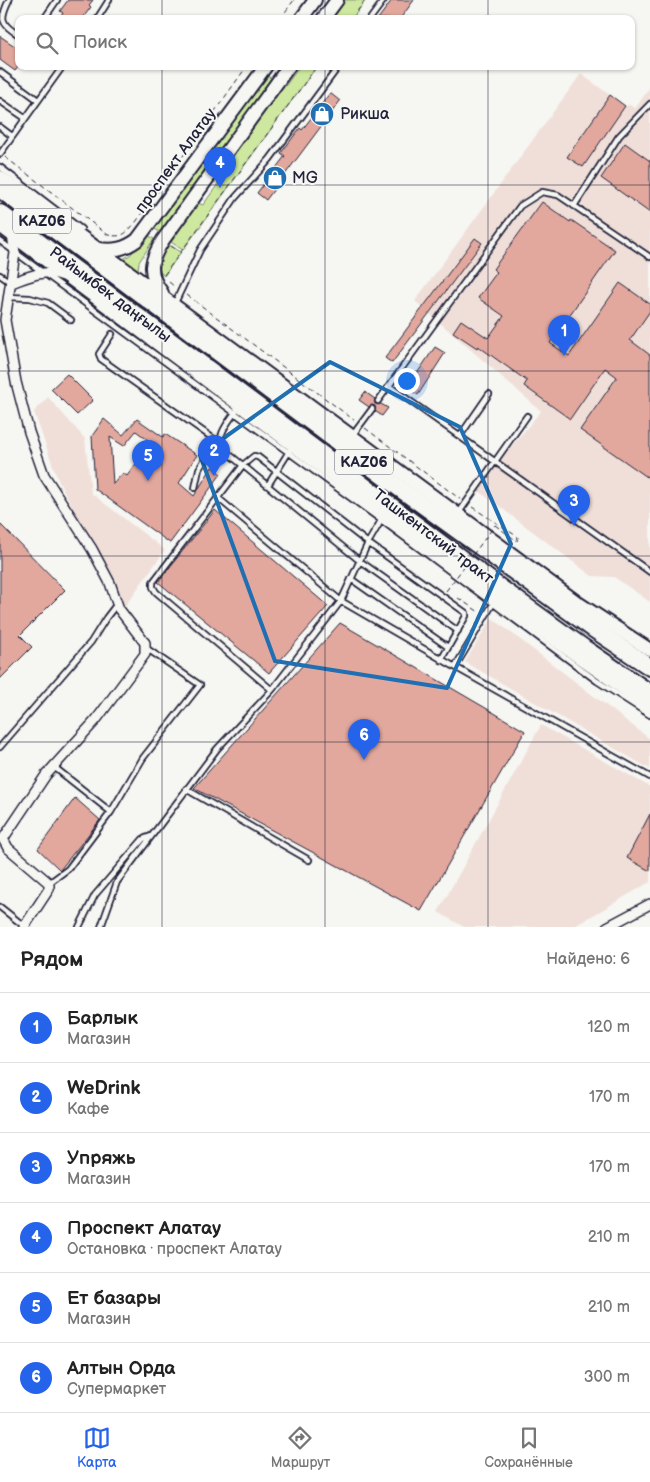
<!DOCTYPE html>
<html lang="ru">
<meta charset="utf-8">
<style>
:root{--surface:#fff;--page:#f2f2f2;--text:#222;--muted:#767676;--line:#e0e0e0;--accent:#2563eb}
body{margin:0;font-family:"Balsamiq Sans",sans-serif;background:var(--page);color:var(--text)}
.you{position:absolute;left:406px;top:380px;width:18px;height:18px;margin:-12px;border:4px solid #fff;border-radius:50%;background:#1a73e8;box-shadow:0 0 0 8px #1a73e833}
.badge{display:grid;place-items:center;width:32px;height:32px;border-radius:50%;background:var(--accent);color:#fff;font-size:16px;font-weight:700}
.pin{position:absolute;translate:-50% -41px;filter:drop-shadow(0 1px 2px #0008)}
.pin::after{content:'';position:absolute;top:26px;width:18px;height:15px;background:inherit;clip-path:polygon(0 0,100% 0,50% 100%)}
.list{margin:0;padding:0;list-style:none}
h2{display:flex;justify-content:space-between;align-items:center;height:65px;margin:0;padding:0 20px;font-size:21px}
h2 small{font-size:16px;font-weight:400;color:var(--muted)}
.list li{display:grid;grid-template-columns:32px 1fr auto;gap:15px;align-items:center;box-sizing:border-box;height:70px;padding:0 20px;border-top:1px solid var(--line)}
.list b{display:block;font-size:19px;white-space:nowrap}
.list p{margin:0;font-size:16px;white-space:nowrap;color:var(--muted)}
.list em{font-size:16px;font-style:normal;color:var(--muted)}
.icon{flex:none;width:28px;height:28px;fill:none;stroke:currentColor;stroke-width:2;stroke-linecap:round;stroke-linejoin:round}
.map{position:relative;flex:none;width:650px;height:927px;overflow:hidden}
.search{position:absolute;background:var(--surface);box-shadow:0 1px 4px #0004;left:15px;right:15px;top:15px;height:55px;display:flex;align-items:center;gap:12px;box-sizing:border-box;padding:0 18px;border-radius:10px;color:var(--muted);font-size:19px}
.sheet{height:485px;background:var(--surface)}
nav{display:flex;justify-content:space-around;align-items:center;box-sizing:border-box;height:70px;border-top:1px solid var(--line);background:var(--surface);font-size:14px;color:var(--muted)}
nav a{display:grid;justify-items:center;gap:2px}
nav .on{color:var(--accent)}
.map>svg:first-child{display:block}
</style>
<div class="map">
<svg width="650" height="927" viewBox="0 0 650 927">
<rect width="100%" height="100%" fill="#f6f6f2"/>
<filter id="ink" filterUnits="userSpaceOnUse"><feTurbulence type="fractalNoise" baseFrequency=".02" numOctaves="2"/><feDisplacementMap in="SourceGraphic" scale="10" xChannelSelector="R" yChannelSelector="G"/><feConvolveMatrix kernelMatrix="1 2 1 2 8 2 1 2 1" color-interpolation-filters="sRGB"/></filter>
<g filter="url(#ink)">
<path fill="#f0dfd9" d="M581,74L625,106L630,105L635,109L650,87V602L614,577L592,576L476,489L541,411L415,301Z
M48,397L85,439L91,493L165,550L125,606L58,480L34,412Z
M492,618L650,739V769L465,662Z
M541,725L650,787V882L573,927H464L438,912Z"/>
<path fill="#cee99f" stroke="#78866d" d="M343,0H366L352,19H329Z
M300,66H317L183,250L171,242L198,203L203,205L223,177L227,164L277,92L283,89Z
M266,75L272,79L160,232L153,228Z
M148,235L154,239L139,262L138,270L123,259L130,255Z
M169,245L181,252L164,276L156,268L159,259Z"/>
<path fill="#e2a89e" stroke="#22223b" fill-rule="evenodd" d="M68,0H93L89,5L91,7L82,19H59L63,13L60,11Z
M392,0H414L400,19H378Z
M0,36L19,49V66L15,71L0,60Z
M330,93L340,101L266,200L257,193L285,156L281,153L300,128L302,130Z
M610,95L625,106L583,167L567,157Z
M625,143L650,161V213L601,178Z
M542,202L570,222L571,220L615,250L550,343L569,356L620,283L650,304V311L630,340L650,355V479L580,430L617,377L605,368L570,419L524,386L527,381L478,346L477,348L453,332L461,320L488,338L504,316L478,298L497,272L493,269Z
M475,238L482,243L392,363L385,358Z
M435,347L445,353L418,395L407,388Z
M67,374L93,400L77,415L51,389Z
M365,392L375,399V404H381L388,408L382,416L375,411V406L372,405L369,407L359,400Z
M104,419L123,435L137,419L163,437L165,434L197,455L179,483L194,496L212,467L221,474L170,543L95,489L92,436ZM136,431L156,446L144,466L138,461L127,476L123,473L113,484L110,437L124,446Z
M215,510L328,606L269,673L158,582Z
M0,524L65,590L20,635L32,647L0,679Z
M340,623L525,731L421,911L194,788Z
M75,798L100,820L60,870L38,849Z
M650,814V871L627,858Z"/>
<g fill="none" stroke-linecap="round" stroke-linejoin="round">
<g stroke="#22223b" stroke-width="8">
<path id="lane" d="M9,0C0,18 0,24 19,35
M44,19L57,0
M97,19L109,0
M370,19L384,0
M0,72L38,100
M0,101L25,118
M0,127L12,136
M0,154L63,66
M0,167L81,229
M574,206L619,136L650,104
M0,241L381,520L597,681L650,715
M0,275L10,282
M9,297L30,298L48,303L71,320
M174,305L200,250L235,198L270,159L339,66
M112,334L99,354L101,359L221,444
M389,386L650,572
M378,401L520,206L542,192L558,195L650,257
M236,411C228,423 215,436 224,450L360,561L458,631
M352,436L372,409
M460,436L489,394
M268,485L290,450
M195,488L199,469L216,441
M218,498L341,601L368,543L382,519
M458,514L527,416
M351,579L448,647
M455,667L494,602
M272,690L156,592L153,587V582L243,465L254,456L258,457L368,543L466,613V616L441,660
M0,747L91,642L106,618L116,605
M54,767L111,812
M186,789L309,860
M49,883L68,869L111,812L143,758L200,685L146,648
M0,907L24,926
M79,927L95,895L143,839L151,836
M101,927L117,882L217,749L272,690L341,601L455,667L650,777"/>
</g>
<g stroke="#22223b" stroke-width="12">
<path id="street" d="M12,235L15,253L5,320L16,382L29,432L44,475L92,549L110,583L119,609L145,643V654L96,720L46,775L3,839L8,848L49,883V889L24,927
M11,283C28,277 45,268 63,276
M607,927L650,904"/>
</g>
<g stroke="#22223b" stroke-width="16">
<path id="secondary" d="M301,19L315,0
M323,19L337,0
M0,177L578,603L650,650
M0,226L497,598L591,666L650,707
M99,249C114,251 125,249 137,240L266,66
M162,293C147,272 150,261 163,240L289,66"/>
</g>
<g stroke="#22223b" stroke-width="20">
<path id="highway" d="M0,189L399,488L592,628L650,667
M0,213L502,589L584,648L650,693"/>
</g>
<path stroke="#22223b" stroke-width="1" stroke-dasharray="5 4" stroke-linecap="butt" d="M280,19L294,0
M352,19L365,0
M5,157L108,235C124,238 126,233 136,222L247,66
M171,246L180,252
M164,275L317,66
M169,282L175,287
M187,295L354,420
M365,428L460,499
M472,507L518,537L517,541
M495,525L517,541
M458,598L479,612"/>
<use href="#lane" stroke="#f6f6f2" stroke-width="4.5"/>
<use href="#street" stroke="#f6f6f2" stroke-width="9"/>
<use href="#secondary" stroke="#f6f6f2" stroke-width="12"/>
<use href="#highway" stroke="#f6f6f2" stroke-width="16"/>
<path stroke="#22223b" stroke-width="1" stroke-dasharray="5 4" stroke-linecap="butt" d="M446,591L495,525"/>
</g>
</g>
<path fill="none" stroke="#1f6fb2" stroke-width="4" stroke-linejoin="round" d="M330,362L460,427L511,544L447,688L275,661L200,455Z"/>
<path fill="none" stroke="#22223b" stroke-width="1" stroke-opacity="0.55" d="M162,0V19M325,0V19M488,0V19M162,66V927M325,66V927M488,66V927M0,185H650M0,371H650M0,556H650M0,742H650"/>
<defs>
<g id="shop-disc" transform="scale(1.25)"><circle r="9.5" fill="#1f6fb2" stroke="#f6f6f2"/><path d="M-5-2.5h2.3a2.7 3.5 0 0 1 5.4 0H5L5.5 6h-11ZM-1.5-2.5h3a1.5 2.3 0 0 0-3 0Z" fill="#fff"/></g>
</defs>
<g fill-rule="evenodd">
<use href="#shop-disc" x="322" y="114"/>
<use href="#shop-disc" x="275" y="178"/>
</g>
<g text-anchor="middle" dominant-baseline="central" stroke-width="4" stroke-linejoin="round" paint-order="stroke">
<g fill="#f6f6f2" stroke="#626272" stroke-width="1">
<rect x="13" y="208.5" width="58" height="25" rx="4"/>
<rect x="335" y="449.5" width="58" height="25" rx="4"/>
</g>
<g font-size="15" font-weight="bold" fill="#22223b">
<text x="42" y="221">KАZ06</text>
<text x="364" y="462">KАZ06</text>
</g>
<g font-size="16" fill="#22223b" stroke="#f6f6f2" text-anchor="start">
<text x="340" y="114">Рикша</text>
<text x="292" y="178">MG</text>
</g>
<g font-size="16" fill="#22223b" stroke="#f6f6f2">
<text transform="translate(176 161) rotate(-54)">проспект Алатау</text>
<text transform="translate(110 295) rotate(37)">Райымбек даңғылы</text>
<text transform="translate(433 537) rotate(37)">Ташкентский тракт</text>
</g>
</g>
</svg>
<div class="you"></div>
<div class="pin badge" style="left:564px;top:356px">1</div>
<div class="pin badge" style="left:214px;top:476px">2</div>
<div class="pin badge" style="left:574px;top:526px">3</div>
<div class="pin badge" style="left:220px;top:188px">4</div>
<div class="pin badge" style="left:148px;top:481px">5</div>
<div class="pin badge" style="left:364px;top:760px">6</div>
<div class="search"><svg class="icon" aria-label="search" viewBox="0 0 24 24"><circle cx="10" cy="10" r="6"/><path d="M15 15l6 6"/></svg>Поиск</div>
</div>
<section class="sheet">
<h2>Рядом<small>Найдено: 6</small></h2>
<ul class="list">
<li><span class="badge">1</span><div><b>Барлык</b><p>Магазин</p></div><em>120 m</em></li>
<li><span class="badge">2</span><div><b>WeDrink</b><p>Кафе</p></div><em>170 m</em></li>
<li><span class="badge">3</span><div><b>Упряжь</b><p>Магазин</p></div><em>170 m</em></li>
<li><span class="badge">4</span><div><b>Проспект Алатау</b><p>Остановка · проспект Алатау</p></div><em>210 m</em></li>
<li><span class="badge">5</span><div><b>Ет базары</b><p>Магазин</p></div><em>210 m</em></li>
<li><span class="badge">6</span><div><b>Алтын Орда</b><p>Супермаркет</p></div><em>300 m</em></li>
</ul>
</section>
<nav>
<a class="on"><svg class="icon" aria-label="map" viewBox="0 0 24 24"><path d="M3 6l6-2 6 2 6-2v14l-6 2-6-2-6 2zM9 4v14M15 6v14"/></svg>Карта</a>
<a><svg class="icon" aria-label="directions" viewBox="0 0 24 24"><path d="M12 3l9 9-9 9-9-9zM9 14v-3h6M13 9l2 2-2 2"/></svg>Маршрут</a>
<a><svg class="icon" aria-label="saved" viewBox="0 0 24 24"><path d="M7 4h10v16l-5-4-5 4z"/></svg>Сохранённые</a>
</nav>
